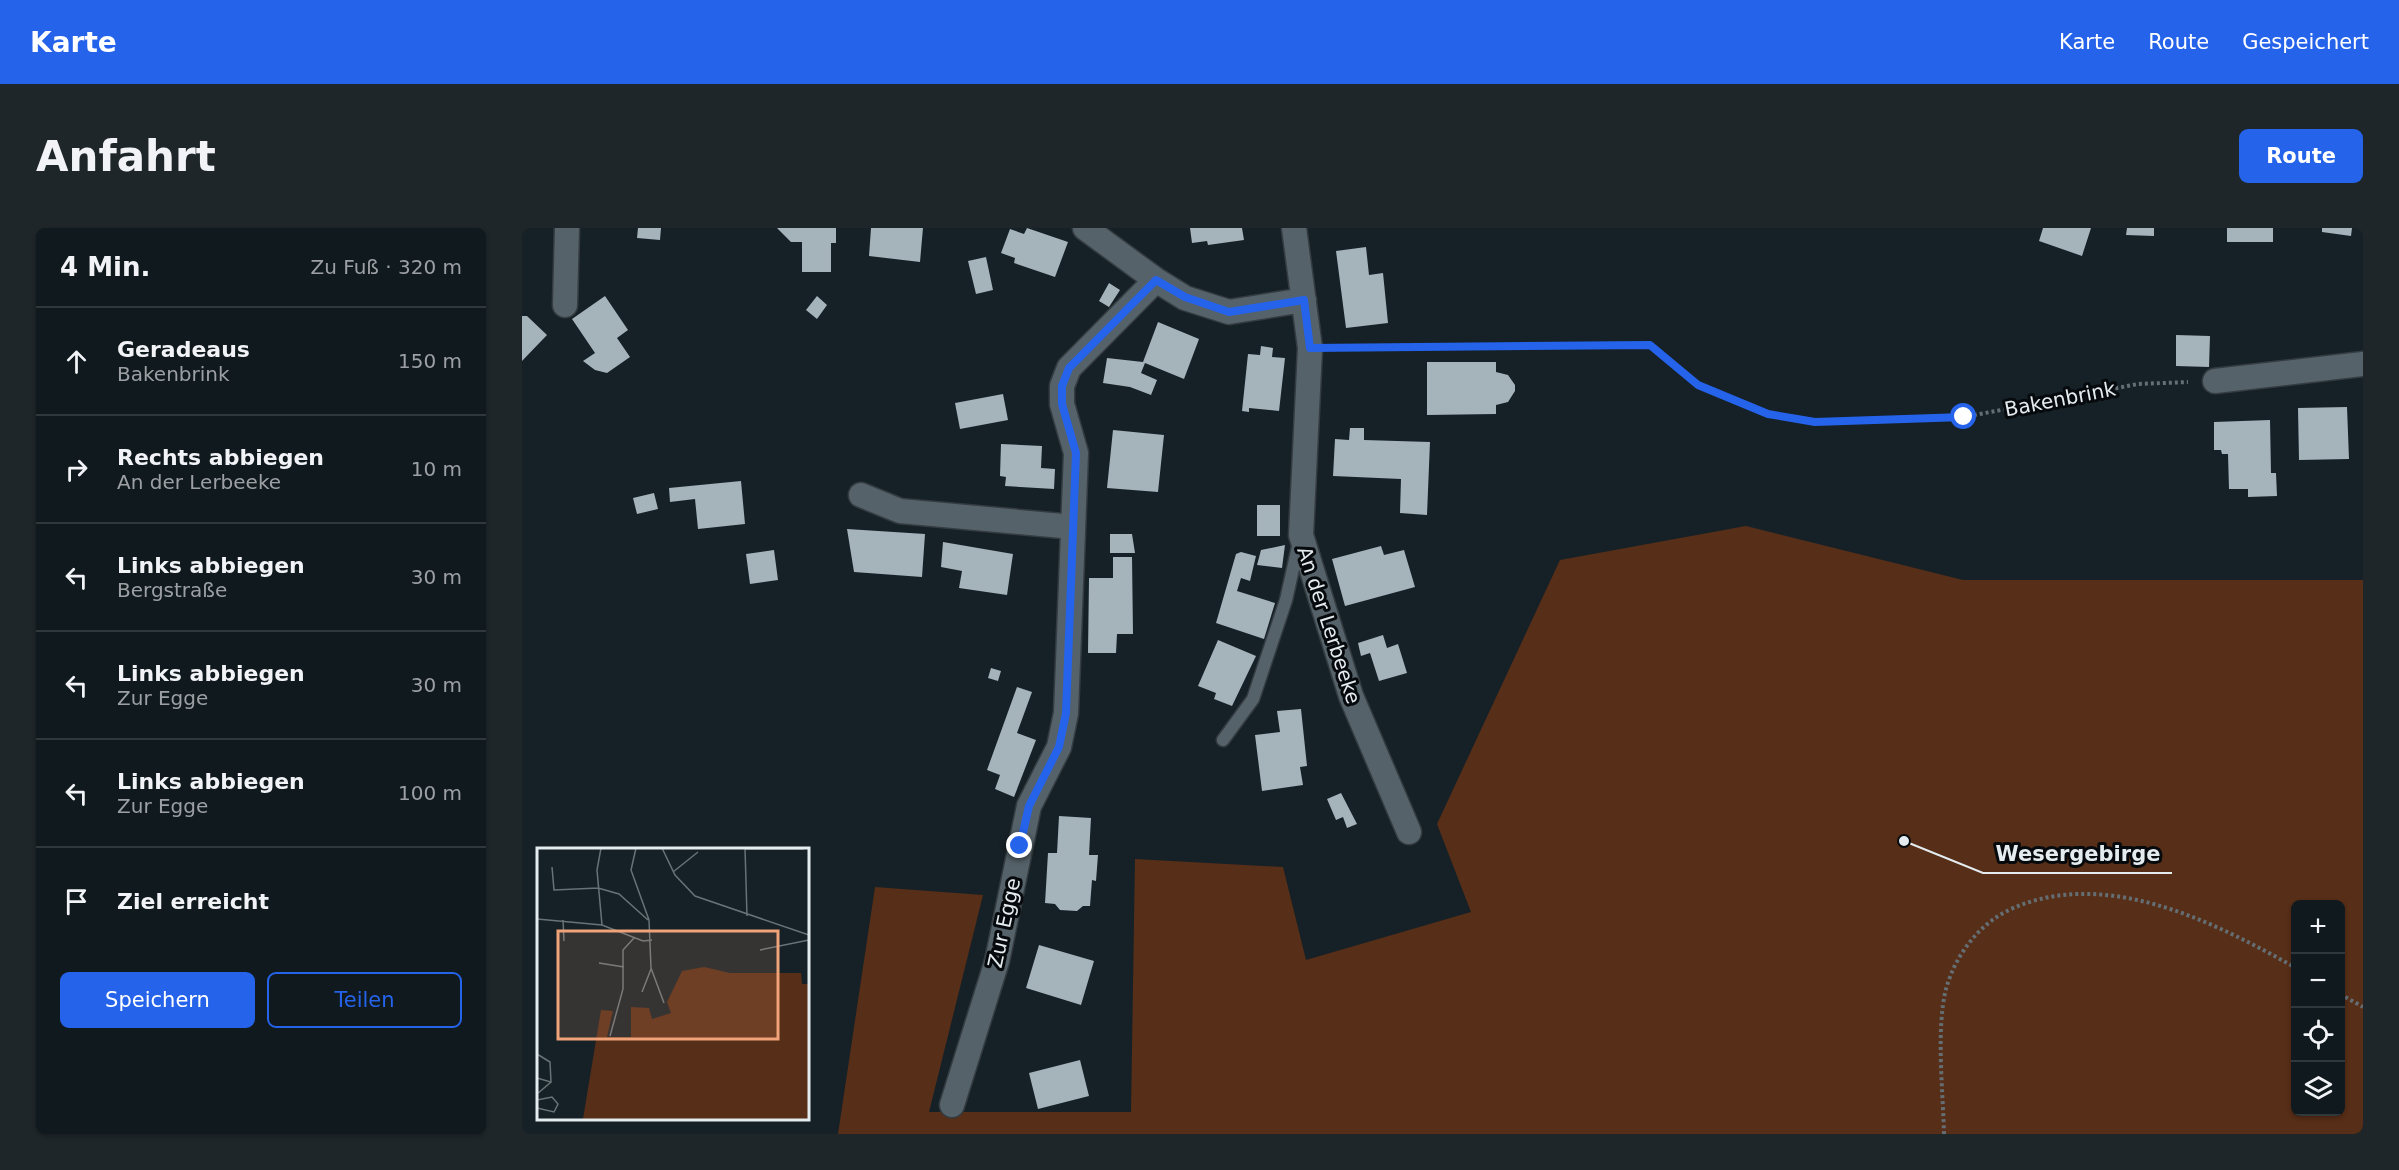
<!DOCTYPE html>
<html lang="de">
<meta charset="utf-8">
<style>
:root{--surface:#10191d;--page:#1e262a;--text:#f1f3f6;--muted:#9ca0a4;--line:#30383b;--accent:#2563eb}
body{margin:0;font-family:"DejaVu Sans",sans-serif;background:var(--page);color:var(--text)}
.controls{position:absolute;right:18px;bottom:18px;display:grid;overflow:hidden;border-radius:9px;box-shadow:0 2px 4px #0004}
.controls button{width:54px;height:54px;display:grid;place-items:center;padding:0;border:0;border-bottom:2px solid var(--line);background:var(--surface);color:var(--text);font:30px sans-serif}
.stop{position:absolute;width:18px;height:18px;margin:-14px;border:4px solid #2563eb;border-radius:50%;background:#fff}
.stop.end{background:#2563eb;border-color:#fff;box-shadow:0 2px 6px #0008}
.list{margin:0;padding:0;list-style:none}
h2{display:flex;justify-content:space-between;align-items:center;height:78px;margin:0;padding:0 24px;font-size:26px}
h2 small{font-size:20px;font-weight:400;color:var(--muted)}
.list li{display:grid;grid-template-columns:39px 1fr auto;gap:18px;align-items:center;box-sizing:border-box;height:108px;padding:0 24px;border-top:2px solid var(--line)}
.list b{display:block;font-size:22px;white-space:nowrap}
.list p{margin:0;font-size:20px;white-space:nowrap;color:var(--muted)}
.list em{font-size:20px;font-style:normal;color:var(--muted)}
.actions{display:flex;gap:12px;padding:18px 24px}
.actions a{flex:1;padding:14px 0;border:2px solid var(--accent);border-radius:9px;text-align:center;font-size:21px;color:var(--accent)}
.actions .main{background:var(--accent);color:#fff}
.icon{flex:none;width:33px;height:33px;fill:none;stroke:currentColor;stroke-width:2;stroke-linecap:round;stroke-linejoin:round}
.map{position:relative;flex:none;width:1841px;height:906px;overflow:hidden;border-radius:9px}
header{display:flex;align-items:center;gap:36px;box-sizing:border-box;height:84px;padding:0 30px;background:var(--accent);color:#fff}
header strong{font-size:28px}
nav{display:flex;gap:33px;margin-inline-start:auto;font-size:21px}
.intro{display:flex;align-items:center;justify-content:space-between;box-sizing:border-box;height:144px;padding:0 36px}
h1{margin:0;font-size:42px}
.button{padding:15px 27px;border-radius:9px;background:var(--accent);color:#fff;font-size:21px;font-weight:700}
main{display:flex;gap:36px;padding:0 36px}
aside{flex:1;background:var(--surface);border-radius:9px;box-shadow:0 2px 4px #0004}
.map>svg:first-child{display:block}
</style>
<header>
<strong>Karte</strong>
<nav><a>Karte</a><a>Route</a><a>Gespeichert</a></nav>
</header>
<div class="intro"><h1>Anfahrt</h1><a class="button">Route</a></div>
<main>
<aside>
<h2>4 Min.<small>Zu Fuß · 320 m</small></h2>
<ul class="list">
<li><svg class="icon" aria-label="ahead" viewBox="0 0 24 24"><path d="M12 20V5M6 11l6-6 6 6"/></svg><div><b>Geradeaus</b><p>Bakenbrink</p></div><em>150 m</em></li>
<li><svg class="icon" aria-label="right" viewBox="0 0 24 24"><path d="M7 20v-9h11M14 6l5 5-5 5"/></svg><div><b>Rechts abbiegen</b><p>An der Lerbeeke</p></div><em>10 m</em></li>
<li><svg class="icon" aria-label="left" viewBox="0 0 24 24"><path d="M17 20v-9H6M10 6l-5 5 5 5"/></svg><div><b>Links abbiegen</b><p>Bergstraße</p></div><em>30 m</em></li>
<li><svg class="icon" aria-label="left" viewBox="0 0 24 24"><path d="M17 20v-9H6M10 6l-5 5 5 5"/></svg><div><b>Links abbiegen</b><p>Zur Egge</p></div><em>30 m</em></li>
<li><svg class="icon" aria-label="left" viewBox="0 0 24 24"><path d="M17 20v-9H6M10 6l-5 5 5 5"/></svg><div><b>Links abbiegen</b><p>Zur Egge</p></div><em>100 m</em></li>
<li><svg class="icon" aria-label="arrive" viewBox="0 0 24 24"><path d="M6 21V4h12l-3 4 3 4H6"/></svg><div><b>Ziel erreicht</b></div></li>
</ul>
<div class="actions"><a class="main">Speichern</a><a>Teilen</a></div>
</aside>
<div class="map">
<svg width="1841" height="906" viewBox="0 0 1841 906">
<rect width="100%" height="100%" fill="#162127"/>
<path fill="#572e17" fill-rule="evenodd" d="M1224,298L1441,352H1841V906H316L353,659L461,667L407,884H609L613,631L761,639L784,732L949,684L915,596L1038,332ZM1774,676H1818V884H1774Z"/>
<path fill="#a5b3bb" d="M116,0H139L138,12L115,10Z
M255,0H314V15H309V44H280V14H269Z
M349,0H401L398,34L347,28Z
M505,0L546,14L533,49L492,35L493,30L479,25L488,1L502,6Z
M668,0H720L722,12L686,17L685,13L670,15Z
M1521,0H1569L1560,28L1517,13Z
M1605,0H1632V8L1604,7Z
M1705,0H1751V14H1705Z
M1800,0H1830L1829,8L1800,4Z
M844,19L847,47L861,45L866,95L824,100L814,23Z
M464,29L471,62L454,66L446,33Z
M587,55L598,62L587,79L577,73Z
M83,68L106,102L95,110L108,129L85,145L73,142L61,133L73,125L50,91Z
M295,68L305,77L295,91L284,82Z
M0,88H5L25,107L0,133Z
M636,94L677,111L662,151L623,135L619,145L635,152L629,167L608,159L581,155L585,130L621,134Z
M1654,107L1688,108L1687,139L1654,138Z
M739,118L751,120L750,129L763,130L757,183L727,180V184L720,183L726,126L738,127Z
M905,134H974V144L986,147L993,157V163L986,174L974,177V186L905,187Z
M481,166L486,192L438,201L433,175Z
M1825,179L1827,231L1777,232L1776,180Z
M1748,192L1749,245H1754L1755,268L1726,269V261H1707L1706,226H1700L1699,222H1692V194Z
M828,200H842V212L908,214L905,287L878,285L879,251L811,248L813,211L827,212Z
M591,202L642,207L636,264L585,260Z
M479,216L520,218L519,240L533,241L532,261L483,258L484,249L478,248Z
M219,253L223,296L176,301L173,271L148,274L147,260Z
M132,265L136,281L115,286L111,270Z
M735,277H758V308H735Z
M325,301L403,306L400,349L332,344Z
M588,306H610L613,325H588Z
M421,314L491,326L485,367L437,360L440,343L419,339Z
M763,317L760,340L735,337L739,322Z
M859,318L862,327L882,322L893,359L823,378L810,331Z
M252,322L256,352L228,356L224,326Z
M719,324L734,328L728,353L719,350L715,363L753,375L742,411L694,395L714,326Z
M591,329H610L611,406H595L594,425H566L567,350H591Z
M861,407L865,420L876,416L885,445L857,453L848,425L839,428L836,415Z
M696,412L734,428L710,478L692,471L694,465L676,458Z
M469,440L479,443L476,453L466,450Z
M495,459L510,464L495,505L514,512L492,569L473,561L478,547L465,542Z
M779,481L785,538L778,539L781,557L740,563L733,507L758,504L755,483Z
M819,565L835,596L825,600L821,589L814,592L805,571Z
M537,588L569,590L567,627H576L574,653L570,652L568,678H561L555,683L538,682L533,676L523,675L526,625H535Z
M517,717L572,733L559,777L504,760Z
M558,832L567,868L516,881L507,845Z"/>
<g fill="none" stroke-linecap="round" stroke-linejoin="round">
<g stroke="#343c41" stroke-width="15">
<path id="service" d="M701,512L731,471L764,372L777,314"/>
</g>
<g stroke="#343c41" stroke-width="27">
<path id="minor" d="M563,0L634,52L663,70L707,84L782,72
M772,0L788,120L779,307L829,468L887,604
M43,77L45,0
M1693,153L1841,136
M339,267L378,283L551,299
M430,877L475,733L507,578L537,519L544,485L554,225L540,176V158L547,140L634,52"/>
</g>
<path stroke="#646e73" stroke-width="4" stroke-dasharray="3 3" stroke-linecap="butt" d="M813,120L1128,117L1176,157L1246,186L1293,194L1442,189L1616,156L1666,154
M1818,766L1841,779
M1422,906C1421,864 1414,800 1424,761C1433,728 1456,697 1487,682C1581,638 1691,693 1774,740"/>
<use href="#service" stroke="#556269" stroke-width="12"/>
<use href="#minor" stroke="#556269" stroke-width="24"/>
</g>
<g fill="none" stroke-linecap="round" stroke-linejoin="round">
<path stroke="#2563eb" stroke-width="8" d="M498,618L507,578L537,519L544,485L554,225L540,176V158L547,140L634,52L663,69L707,84L782,72L788,120L1128,117L1176,157L1246,186L1293,194L1442,189"/>
</g>
<g text-anchor="middle" dominant-baseline="central" stroke-width="6" stroke-linejoin="round" paint-order="stroke">
<g font-size="20" fill="#e4ecf0" stroke="#060a0d">
<text transform="translate(1538 171) rotate(-11)">Bakenbrink</text>
<text transform="translate(807 397) rotate(72)">An der Lerbeeke</text>
<text transform="translate(482 695) rotate(-78)">Zur Egge</text>
</g>
</g>
<g transform="translate(15 620)">
<rect width="272" height="272" fill="#162127"/>
<path d="M167,119L193,125H264L265,136H271V271H46L64,162L76,163L70,189H94V159L112,160L115,171L134,165L130,154L145,123Z" fill="#572e17"/>
<path fill="none" stroke="#687277" stroke-width="1.5" d="M64,0L60,22L65,77M99,0L94,22L112,72L114,120L127,155M125,0L138,27L158,48L272,87M208,0L210,68M208,1H267M15,19L17,42L61,40L82,46L111,72M136,24L161,4M0,71L65,77L106,93L115,92M26,72L27,93M223,102L272,92M62,115L87,119M105,144L114,121M73,188L86,141V102L97,90M0,206L13,214L14,234M0,230L14,234L0,246M0,252L15,249L21,256L17,264L0,260"/>
<path fill="#f0a279" fill-opacity="0.15" stroke="#f0a279" stroke-width="3" d="M21,83H241V191H21Z"/>
<rect width="272" height="272" fill="none" stroke="#e4ecf0" stroke-width="3"/>
</g>
<path fill="none" stroke="#e4ecf0" stroke-width="2" d="M1382 613L1461 645H1650"/>
<circle fill="#e4ecf0" stroke="#060a0d" stroke-width="2" cx="1382" cy="613" r="6"/>
<g font-size="21" text-anchor="middle" font-weight="bold" fill="#e4ecf0" stroke="#060a0d" stroke-width="6" stroke-linejoin="round" paint-order="stroke">
<text x="1556" y="633">Wesergebirge</text>
</g>
</svg>
<div class="controls">
<button>+</button>
<button>−</button>
<button><svg class="icon" aria-label="locate" viewBox="0 0 24 24"><circle cx="12" cy="12" r="6"/><path d="M12 2v4M12 18v4M2 12h4M18 12h4"/></svg></button>
<button><svg class="icon" aria-label="layers" viewBox="0 0 24 24"><path d="M12 4l9 5-9 5-9-5zM3 14l9 5 9-5"/></svg></button>
</div>
<div class="stop" style="left:1442px;top:189px"></div>
<div class="stop end" style="left:498px;top:618px"></div>
</div>
</main>
